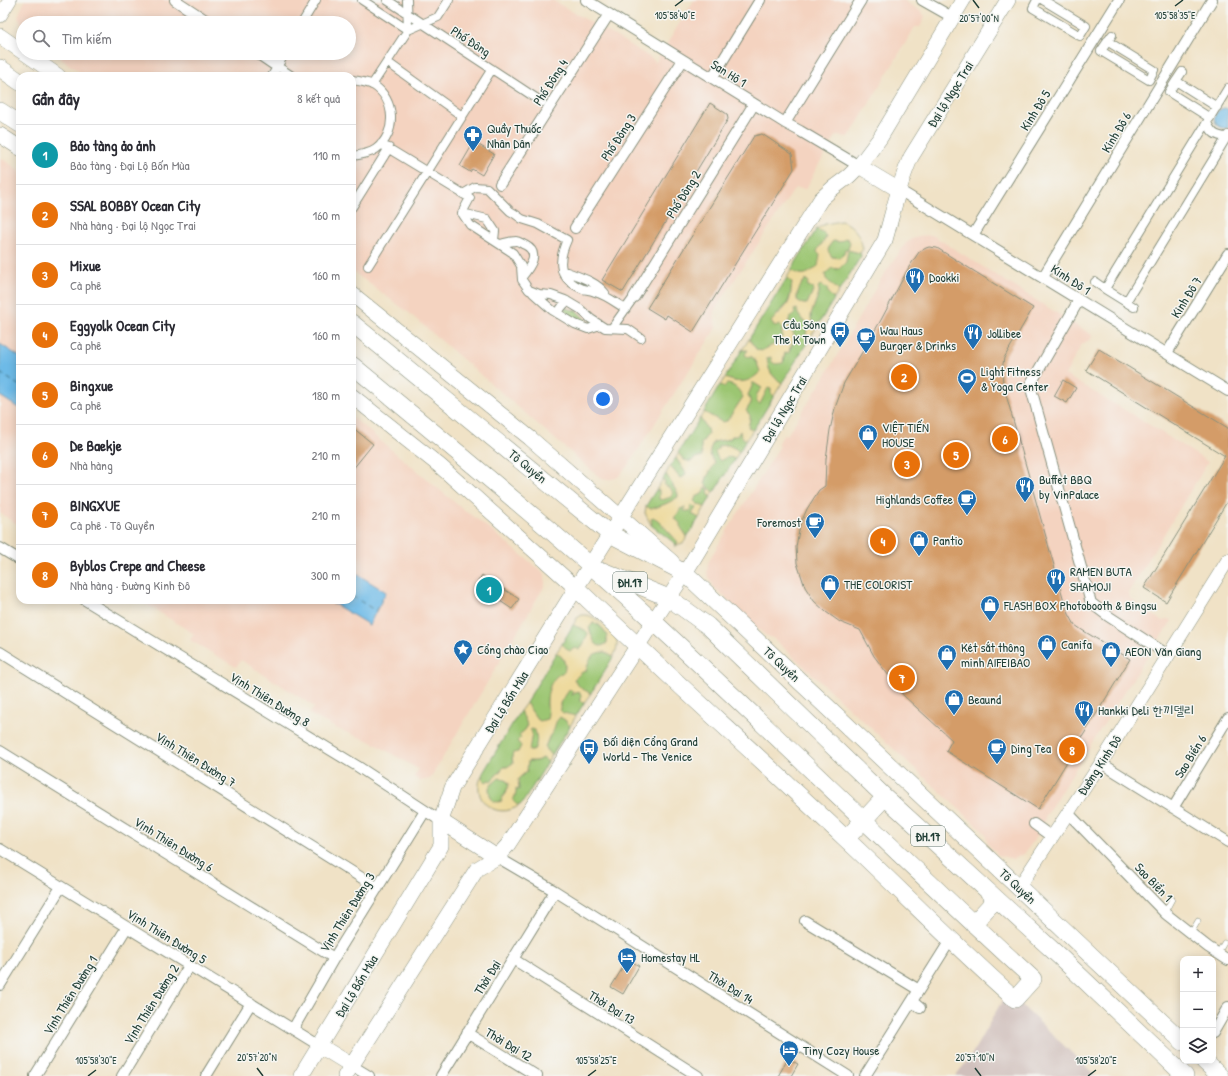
<!DOCTYPE html>
<html lang="vi">
<meta charset="utf-8">
<style>
:root{--surface:#fff;--page:#f7f7f7;--text:#2b2b33;--muted:#7c7c81;--line:#e1e1e2;--accent:#1f6fb2}
body{margin:0;font-family:"Patrick Hand","Poor Story",sans-serif;background:var(--page);color:var(--text)}
.controls{position:absolute;right:12px;bottom:12px;display:grid;overflow:hidden;border-radius:8px;box-shadow:0 2px 10px #0003}
.controls button{width:36px;height:36px;display:grid;place-items:center;padding:0;border:0;border-bottom:1px solid var(--line);background:var(--surface);color:var(--text);font:20px sans-serif}
.you{position:absolute;left:603px;top:399px;width:14px;height:14px;margin:-10px;border:3px solid #fff;border-radius:50%;background:#1a73e8;box-shadow:0 0 0 6px #1a73e833}
.badge{display:grid;place-items:center;width:26px;height:26px;border-radius:50%;background:var(--accent);color:#fff;font-size:13px;font-weight:700}
.pin{position:absolute;translate:-50% -50%;border:2px solid #fff;box-shadow:0 1px 4px #0006}
.list{margin:0;padding:0;list-style:none}
h2{display:flex;justify-content:space-between;align-items:center;height:52px;margin:0;padding:0 16px;font-size:17px}
h2 small{font-size:13px;font-weight:400;color:var(--muted)}
.list li{display:grid;grid-template-columns:26px 1fr auto;gap:12px;align-items:center;box-sizing:border-box;height:60px;padding:0 16px;border-top:1px solid var(--line)}
.list b{display:block;font-size:15px;white-space:nowrap}
.list p{margin:0;font-size:13px;white-space:nowrap;color:var(--muted)}
.list em{font-size:13px;font-style:normal;color:var(--muted)}
.icon{flex:none;width:22px;height:22px;fill:none;stroke:currentColor;stroke-width:2;stroke-linecap:round;stroke-linejoin:round}
.map{position:relative;flex:none;width:1228px;height:1076px;overflow:hidden}
.search{position:absolute;background:var(--surface);box-shadow:0 2px 10px #0003;left:16px;top:16px;width:340px;height:44px;display:flex;align-items:center;gap:10px;box-sizing:border-box;padding:0 14px;border-radius:22px;color:var(--muted);font-size:15px}
.panel{position:absolute;background:var(--surface);box-shadow:0 2px 10px #0003;left:16px;top:72px;width:340px;height:532px;border-radius:12px}
.map>svg:first-child{display:block}
</style>
<div class="map">
<svg width="1228" height="1076" viewBox="0 0 1228 1076">
<rect width="100%" height="100%" fill="#f6f6f2"/>
<filter id="ink" filterUnits="userSpaceOnUse"><feTurbulence type="fractalNoise" baseFrequency=".025" numOctaves="2"/><feDisplacementMap in="SourceGraphic" scale="8" xChannelSelector="R" yChannelSelector="G"/><feConvolveMatrix kernelMatrix="1 2 1 2 8 2 1 2 1" color-interpolation-filters="sRGB"/></filter>
<filter id="wash" filterUnits="userSpaceOnUse"><feTurbulence type="fractalNoise" baseFrequency=".012" numOctaves="4" result="noise"/><feDisplacementMap in="SourceGraphic" scale="16" xChannelSelector="R" yChannelSelector="G"/><feGaussianBlur stdDeviation="0.9" result="paint"/><feColorMatrix in="noise" values="0 0 0 0 0 0 0 0 0 0 0 0 0 0 0 0 0 1.4 0 .05"/><feComposite in="paint" operator="in"/></filter>
<g filter="url(#wash)">
<rect width="100%" height="100%" fill="#f0e2c6"/>
<path fill="#f4d3c0" d="M25,0H552L620,39L654,60L655,63L694,0H903L923,13L925,17L920,27H915L851,134L847,137L836,136L816,169L806,189L795,188L714,311L716,328L629,464L620,475L616,478L607,480L598,476L409,313L352,271V76H85L53,53H349V23H23V28L18,16Z
M0,157L20,171V526L0,513Z
M932,235L1092,335L1091,339L1082,344L1065,375L1145,422L1208,462L1128,593L1130,598L1160,620L1164,621L1168,619L1172,621L1144,661L1046,815L1042,829L1024,854L1013,859L998,855L988,844L985,833L773,638L765,635L714,587L707,573L708,563L712,555L780,446L778,444L784,434L787,435L824,378L881,279L906,243L918,236Z
M352,417L465,511L477,519L545,574V585L430,779L420,781L414,777L418,769L372,742L338,729L309,714L315,707L241,660L236,667L190,640L194,634L140,600H352Z"/>
<path fill="#d0c0bc" d="M1007,992L1015,999L1096,1076H955L969,1059Z"/>
<path fill="#9cc672" stroke="#5e8253" d="M817,229L823,231L826,237C824,243 819,245 817,252L820,255L819,266C808,274 804,278 791,270Z
M845,238L848,239L850,242L848,249H845L844,254L839,258L832,257L828,253L829,246L833,241H839Z
M848,250L860,253L861,256L839,291L829,283L824,277C825,273 829,270 832,268L837,269L846,262Z
M787,278L792,282C790,300 789,304 775,316L782,329V337L777,343L761,351L756,349L749,339Z
M805,280H807L809,282L807,285L814,289L807,304H803L797,300C797,294 799,284 805,280Z
M820,285L828,288V293L834,299L816,328L811,319V314L819,293V290L818,287Z
M565,308L577,311L587,321L586,322C578,320 568,316 564,309Z
M796,309H797L804,322L805,321L808,324L806,335L810,338L782,383C771,375 769,373 767,358L771,357L784,361L785,352H789C790,347 793,345 794,340C795,330 786,330 790,317L793,315L794,310Z
M742,350H748L759,367L760,372C749,383 739,384 725,378Z
M751,383H754L762,388L757,394L761,402L764,394L768,387L771,389V393L774,396L753,430L748,427L750,419L746,411L751,403L748,395L752,386Z
M726,384C735,384 739,390 743,397L727,421L722,422L704,412L720,385L725,387Z
M700,418L707,429L708,434L701,444L702,457C690,462 687,464 678,453Z
M741,431V436L746,440L739,452C733,446 726,444 718,447V449L725,457H730L735,459L714,492L705,484L710,470L711,458L709,452L713,442L729,439Z
M676,458L686,473L685,476L680,478L670,466Z
M666,474L678,494V497C669,503 661,506 651,509L646,506L656,490H659L664,485L665,482L663,479Z
M705,487L709,489L708,493L711,497L705,507L701,506L694,501L696,497L702,494Z
M691,504L696,508L692,514L699,518L687,537L673,518L676,516L680,509Z
M654,517L658,520L678,542L675,547L676,544L651,525L652,523L651,519Z
M594,622C603,629 608,631 607,643C595,653 592,635 589,627Z
M573,625L585,630L588,633L587,637L580,650L569,651L562,644Z
M605,652L613,657L591,693C583,690 578,687 574,679C579,676 580,672 586,671C589,658 591,652 605,652Z
M556,653C563,656 565,661 565,669L564,672C551,677 547,691 547,703C547,709 549,714 547,719L540,721L537,719L526,703Z
M570,689L573,692L572,695L579,691L581,695V701L584,703L576,716L563,714L560,710V703Z
M520,711C523,716 530,725 525,730C523,732 521,733 520,734L521,736C521,742 522,747 518,752L513,753C510,760 517,766 504,767L492,780L491,781L489,780L486,782L483,779V773Z
M558,717H560L565,720L570,726L552,755L546,750L545,747C549,737 554,727 558,717Z
M532,729L535,730C537,737 538,745 533,751H528L532,732L530,731Z
M543,758L548,762L523,802L520,805H517L512,801L516,793V789L519,790L518,779L527,771L528,761H536Z
M499,778L506,780L509,785L502,801C492,806 489,796 489,787Z"/>
<path fill="#eeda9e" stroke="#868c69" fill-rule="evenodd" d="M841,221C855,225 860,236 863,249L860,253L848,250L846,262L839,269L832,268L825,274L826,279L839,291L834,299L828,293L827,288L820,285L818,287L819,290V293L811,314V319L816,328L810,338L806,335L808,324L805,321L804,322L798,314L797,309L794,310L795,314L790,317L788,323L789,328L794,334L793,343L790,347L789,353L785,352L783,363L775,364L771,361V357L767,358C769,373 771,375 782,383L774,396L771,393V389L768,388L760,404L757,402L756,400L757,394L762,388L754,383H752V386L748,395L751,403L746,411L750,415V419L748,427L753,430L746,440L741,436L740,431L737,436H732L729,439L713,442C709,452 708,454 715,463L707,477L705,484L714,492L711,497L708,493L709,489L705,487L702,494L696,497L694,501C697,504 701,506 705,507L699,518L692,514L696,508L691,505L690,511H684L685,507L680,509V511L674,518L680,523V526L687,537L684,542L675,547L678,542L658,520L653,517L651,519L652,524L651,525L645,513L646,506L651,509C661,506 669,503 678,497V494L666,474L670,466L680,478L685,476L686,473L676,458L678,453L684,460L691,462L695,458L702,457L701,444L708,434L707,429L700,418L704,412L722,422L727,421L743,397C739,390 735,384 726,384L725,387L720,385L725,378C739,384 749,383 760,372C759,368 756,359 752,357C750,356 748,357 746,356L745,354L748,350H742L749,339L756,349L761,351L777,343L782,337V329L780,325L775,327L771,322C775,316 782,312 787,305C791,299 791,290 792,282L787,278L791,270C803,278 808,274 818,266L820,255L817,252C819,245 824,243 826,237L823,232H820L817,229L825,224ZM845,238L848,239L850,242L848,249H845L844,254L839,258L832,257L828,251L829,246L833,241L841,242ZM805,280H807L809,282L807,285L814,289L807,304H803L797,300V294L802,283L804,282Z
M728,445L736,449L739,452L735,459C729,456 725,457 720,461L717,457L715,451L718,449V446Z
M663,479L665,482L664,485C670,487 675,491 671,497L662,500L659,499V490H656Z
M582,615C586,615 589,615 592,617C598,619 614,632 616,638C619,645 616,651 613,657L605,652C591,652 589,659 586,671C580,672 579,676 574,679C578,687 583,690 591,693L584,703L581,702V695L579,691L572,695L573,692L570,689L560,703V710L563,713L576,716L570,726L565,720L560,717L556,722L554,730L549,737L545,747L546,750L552,755L548,762L543,758L536,761H528L527,771L518,779L519,790L516,789V793L513,801L517,805H520C496,822 468,799 483,773V779L486,782L489,780L491,781L504,767H507L513,763L512,756L513,753L518,752L521,746L517,741L521,737L519,735C521,733 523,732 525,730C530,725 523,716 520,711L526,703L537,719L540,721L547,719C549,714 547,709 547,703C547,691 551,676 564,672L565,668C565,661 563,656 556,653L562,644L569,651L576,648L579,650C582,648 587,637 588,633L585,630L573,625L577,618ZM594,622L596,625L598,624C605,630 608,634 607,643C595,653 592,635 589,628ZM532,729L535,730C537,737 538,745 533,751H529L532,732L530,730ZM499,778L506,780L509,784L506,794L501,798L502,801C492,805 489,796 489,787Z"/>
<path fill="#6dbae7" stroke="#467c8e" d="M1224,108L1228,109V128C1213,130 1209,112 1224,108Z
M0,344L20,357V409L0,396Z
M352,571L386,592L369,625L328,600H352Z"/>
<g fill="none" stroke-linecap="round" stroke-linejoin="round">
<path stroke="#325c61" stroke-width="1" stroke-dasharray="5 4" stroke-linecap="butt" d="M0,373L20,386
M352,596L376,611"/>
</g>
<g id="blocks">
<path fill="#d49c67" d="M710,103L727,114L728,119L623,292L602,280Z
M762,134L792,154L794,169L693,332L667,315L665,319L647,308L754,136Z
M474,142L494,154L482,175L472,169L470,172L460,166Z
M929,247L937,248L1033,308L1004,358L1002,370L1003,384L1064,601L1069,614L1075,625L1082,630L1130,659L1038,809L946,751L952,740L904,696L874,656L860,630L840,622L826,612L814,601L805,587L797,563L796,547L800,525L807,509L819,490L825,486L826,459L830,430L835,408L844,383L881,320L909,267L919,252L926,248Z
M1099,349L1228,428V500L1166,602L1144,588L1225,456L1086,370Z
M1063,380L1076,388L1067,403L1054,396Z
M352,427L373,444L352,470Z
M482,575L519,599L512,609L476,585Z
M628,959L639,966L623,994L611,987Z
M788,1059L798,1064L791,1076H778Z"/>
</g>
</g>
<g filter="url(#ink)">
<use href="#blocks" fill-opacity="0" stroke="#88907d" stroke-width="1"/>
<g fill="none" stroke-linecap="round" stroke-linejoin="round">
<g stroke="#88907d" stroke-width="6">
<path id="service" d="M1165,912L1172,899
M1191,933L1198,921
M1218,953L1224,943"/>
</g>
<g stroke="#88907d" stroke-width="10">
<path id="pedestrian" d="M362,0L408,30L372,85
M387,0L542,102
M407,0L408,30L438,17L449,0
M1037,0L1033,8L1080,36L1086,26L1043,0
M302,23L316,0
M1107,41L1154,70L1149,80L1101,51L1112,35
M387,62L462,116
M274,64L292,76
M272,76L285,53
M352,80C360,81 366,82 373,85C396,99 397,134 376,149C369,154 360,155 352,156
M1176,81L1182,72
M1210,118L1169,92L1176,81L1217,107
M1207,123C1212,133 1215,136 1227,137
M381,144L470,198L462,213L470,225L513,253L521,266L522,280L529,290L539,294L551,295L565,300L580,309L591,319L605,328L628,329L641,338
M463,194L475,187L487,188L510,211L515,214L522,219L538,224L567,240C557,262 558,279 583,289C587,290 591,290 595,292C606,295 616,303 626,309
M352,207L389,148
M462,213L487,219L495,231L494,240
M500,244C505,243 511,241 516,241C519,241 522,244 525,245C541,253 530,267 522,277
M368,266L492,69
M562,270C576,276 595,280 605,293
M1095,282L1105,289
M533,293L552,310L575,324L588,329L600,325
M1126,302L1228,135
M1134,307L1105,289L1228,88
M558,314L561,308L567,301
M612,328L634,297"/>
</g>
<g stroke="#88907d" stroke-width="12">
<path id="minor" d="M175,0L210,23
M586,0L785,123L800,131L859,166
M922,0L952,17
M257,53L273,64
M712,78L760,0
M785,123L861,0
M500,184L609,14
M899,190C1009,256 1118,324 1228,391
M575,228L683,60
M973,235L1119,0
M1043,277L1212,0
M634,297L754,104
M1079,300L1030,385L1091,603L1108,616L1168,655
M1167,353L1228,254
M0,548L20,560
M85,600L357,766L441,821
M0,652L378,888
M0,751L334,958
M1101,763L1228,842
M1173,808L1228,718
M1068,813L1166,914L1208,947L1228,960
M1034,824L1052,837
M0,849L320,1046
M497,857L555,891L848,1076
M805,921L919,990
M513,959L698,1076
M0,985L61,887
M912,1001L920,1008
M293,1029L334,958L425,811
M467,1033L537,1076
M1213,1033L1228,1007
M351,1065L369,1076
M35,1076L127,927
M122,1076L189,966
M206,1076L251,1003
M441,1076L555,891
M865,1076L951,939"/>
</g>
<g stroke="#88907d" stroke-width="14">
<path id="tertiary" d="M0,16L10,0
M1019,887L1101,763L1228,560"/>
</g>
<g stroke="#88907d" stroke-width="16">
<path id="secondary" d="M0,36L23,52
M25,53L58,76
M0,135L20,148
M859,166L899,190
M352,294L530,438L672,562
M352,396L440,466L576,588
M441,821L497,857
M320,1046L351,1065
M301,1076L441,846V821L452,788L455,783L576,588L821,199L833,188L849,176L859,166L880,138L963,0
M345,1076L477,869L497,857L507,846L685,573L885,240C893,212 899,183 911,157L1008,0"/>
</g>
<g stroke="#88907d" stroke-width="18">
<path id="primary" d="M0,68L20,82
M0,111L20,124
M352,323L610,534L685,573L1183,1042
M352,365C454,449 556,533 654,622C782,740 905,862 1033,979L1015,999C957,948 903,892 846,839C757,755 665,673 576,588
M603,571L669,598L708,626L885,797L1059,956L1185,1076
M846,839L885,797
M973,924L996,899
M1204,1061L1220,1076"/>
</g>
<use href="#service" stroke="#fff" stroke-width="5"/>
<use href="#pedestrian" stroke="#fff" stroke-width="8"/>
<use href="#minor" stroke="#fff" stroke-width="10"/>
<use href="#tertiary" stroke="#fff" stroke-width="13"/>
<use href="#secondary" stroke="#fff" stroke-width="15"/>
<use href="#primary" stroke="#fff" stroke-width="17"/>
</g>
</g>
<path fill="none" stroke="#1f3d34" stroke-width="1.5" d="M973,0L979,8M675,6L683,0M1175,6L1183,0M257,1068L263,1076M975,1068L981,1076M88,1076L96,1070M588,1076L596,1070M1088,1076L1096,1070"/>
<defs>
<g id="pharmacy-pin" transform="scale(1)"><path d="M0 17L-7.5 6A9.5 9.5 0 1 1 7.5 6Z" fill="#1f6fb2" stroke="#f6f6f2"/><path d="M-2-6h4v4h4v4h-4v4h-4v-4h-4v-4h4Z" fill="#fff"/></g>
<g id="restaurant-pin" transform="scale(1)"><path d="M0 17L-7.5 6A9.5 9.5 0 1 1 7.5 6Z" fill="#1f6fb2" stroke="#f6f6f2"/><path d="M-5-6h1v4h1v-4h1v4h1v-4h1v5L-1.5 .5V6h-2V.5L-5-1ZM5-6V6H3V1.5H1.5Q1.5-4 5-6Z" fill="#fff"/></g>
<g id="bus-pin" transform="scale(1)"><path d="M0 17L-7.5 6A9.5 9.5 0 1 1 7.5 6Z" fill="#1f6fb2" stroke="#f6f6f2"/><path d="M-5-6H5V4H4V6H2V4H-2V6H-4V4H-5ZM-3.5-4V0h7V-4ZM-3.5 1.2v1.5H-2V1.2ZM2 1.2v1.5H3.5V1.2Z" fill="#fff"/></g>
<g id="cafe-pin" transform="scale(1)"><path d="M0 17L-7.5 6A9.5 9.5 0 1 1 7.5 6Z" fill="#1f6fb2" stroke="#f6f6f2"/><path d="M-5.5-4.5H6V0H3Q3 3.5 0 3.5H-2.5Q-5.5 3.5-5.5 0ZM3-3.2v2h1.7v-2ZM-6 4.5H4V6H-6Z" fill="#fff"/></g>
<g id="stadium-pin" transform="scale(1)"><path d="M0 17L-7.5 6A9.5 9.5 0 1 1 7.5 6Z" fill="#1f6fb2" stroke="#f6f6f2"/><path d="M0-5a6.5 5 0 1 0 0 10a6.5 5 0 1 0 0-10ZM-3.5-1.8h7v3.6h-7Z" fill="#fff"/></g>
<g id="shop-pin" transform="scale(1)"><path d="M0 17L-7.5 6A9.5 9.5 0 1 1 7.5 6Z" fill="#1f6fb2" stroke="#f6f6f2"/><path d="M-5-2.5h2.3a2.7 3.5 0 0 1 5.4 0H5L5.5 6h-11ZM-1.5-2.5h3a1.5 2.3 0 0 0-3 0Z" fill="#fff"/></g>
<g id="sight-pin" transform="scale(1)"><path d="M0 17L-7.5 6A9.5 9.5 0 1 1 7.5 6Z" fill="#1f6fb2" stroke="#f6f6f2"/><path d="M0-6L1.8-2.2L6-1.7L2.9 1.2L3.7 5.4L0 3.3L-3.7 5.4L-2.9 1.2L-6-1.7L-1.8-2.2Z" fill="#fff"/></g>
<g id="hotel-pin" transform="scale(1)"><path d="M0 17L-7.5 6A9.5 9.5 0 1 1 7.5 6Z" fill="#1f6fb2" stroke="#f6f6f2"/><path d="M-6-4.5h1.5V1H6V5H4.5V3h-9V5H-6ZM-4 0a1.8 1.8 0 1 1 3.6 0ZM.5 0V-2.5h3Q6-2.5 6 0Z" fill="#fff"/></g>
</defs>
<g fill-rule="evenodd">
<use href="#pharmacy-pin" x="473" y="135"/>
<use href="#restaurant-pin" x="915" y="277"/>
<use href="#bus-pin" x="840" y="331"/>
<use href="#restaurant-pin" x="973" y="333"/>
<use href="#cafe-pin" x="866" y="337"/>
<use href="#stadium-pin" x="967" y="378"/>
<use href="#shop-pin" x="868" y="434"/>
<use href="#restaurant-pin" x="1025" y="486"/>
<use href="#cafe-pin" x="967" y="499"/>
<use href="#cafe-pin" x="815" y="522"/>
<use href="#shop-pin" x="919" y="540"/>
<use href="#restaurant-pin" x="1056" y="578"/>
<use href="#shop-pin" x="830" y="584"/>
<use href="#shop-pin" x="990" y="605"/>
<use href="#shop-pin" x="1047" y="644"/>
<use href="#sight-pin" x="463" y="649"/>
<use href="#shop-pin" x="1111" y="651"/>
<use href="#shop-pin" x="947" y="654"/>
<use href="#shop-pin" x="954" y="699"/>
<use href="#restaurant-pin" x="1084" y="710"/>
<use href="#bus-pin" x="589" y="748"/>
<use href="#cafe-pin" x="997" y="748"/>
<use href="#hotel-pin" x="627" y="957"/>
<use href="#hotel-pin" x="789" y="1050"/>
</g>
<g text-anchor="middle" dominant-baseline="central" stroke-width="3" stroke-linejoin="round" paint-order="stroke">
<g fill="#f6f6f2" stroke="#60746d" stroke-width="1">
<rect x="613" y="572" width="34" height="20" rx="3"/>
<rect x="911" y="826" width="34" height="20" rx="3"/>
</g>
<g font-size="12" font-weight="bold" fill="#1f3d34">
<text x="630" y="582">ĐH.17</text>
<text x="928" y="836">ĐH.17</text>
</g>
<g font-size="13" fill="#1f3d34" stroke="#f6f6f2">
<text transform="translate(471 41) rotate(33)">Phố Đông</text>
<text transform="translate(729 73) rotate(32)">San Hô 1</text>
<text transform="translate(550 82) rotate(-57)">Phố Đông 4</text>
<text transform="translate(950 94) rotate(-58)">Đại lộ Ngọc Trai</text>
<text transform="translate(1035 110) rotate(-58)">Kinh Đô 5</text>
<text transform="translate(1116 132) rotate(-59)">Kinh Đô 6</text>
<text transform="translate(618 137) rotate(-57)">Phố Đông 3</text>
<text transform="translate(683 194) rotate(-58)">Phố Đông 2</text>
<text transform="translate(1071 279) rotate(33)">Kinh Đô 1</text>
<text transform="translate(1186 297) rotate(-58)">Kinh Đô 7</text>
<text transform="translate(784 409) rotate(-59)">Đại lộ Ngọc Trai</text>
<text transform="translate(528 466) rotate(39)">Tô Quyền</text>
<text transform="translate(782 664) rotate(43)">Tô Quyền</text>
<text transform="translate(270 699) rotate(32)">Vịnh Thiên Đường 8</text>
<text transform="translate(506 702) rotate(-58)">Đại Lộ Bốn Mùa</text>
<text transform="translate(1190 756) rotate(-58)">Sao Biển 6</text>
<text transform="translate(196 759) rotate(32)">Vịnh Thiên Đường 7</text>
<text transform="translate(1099 765) rotate(-57)">Đường Kinh Đô</text>
<text transform="translate(174 844) rotate(32)">Vịnh Thiên Đường 6</text>
<text transform="translate(1154 882) rotate(46)">Sao Biển 1</text>
<text transform="translate(1018 886) rotate(43)">Tô Quyền</text>
<text transform="translate(347 912) rotate(-58)">Vịnh Thiên Đường 3</text>
<text transform="translate(167 936) rotate(32)">Vịnh Thiên Đường 5</text>
<text transform="translate(487 977) rotate(-58)">Thời Đại</text>
<text transform="translate(356 986) rotate(-59)">Đại Lộ Bốn Mùa</text>
<text transform="translate(731 987) rotate(32)">Thời Đại 14</text>
<text transform="translate(70 995) rotate(-58)">Vịnh Thiên Đường 1</text>
<text transform="translate(151 1004) rotate(-58)">Vịnh Thiên Đường 2</text>
<text transform="translate(612 1007) rotate(32)">Thời Đại 13</text>
<text transform="translate(509 1044) rotate(31)">Thời Đại 12</text>
</g>
<g font-size="13" fill="#1f3d34" stroke="#f6f6f2" text-anchor="start">
<text x="487" y="128">Quầy Thuốc<tspan x="487" dy="15">Nhân Dân</tspan></text>
<text x="929" y="277">Dookki</text>
<text x="826" y="324" text-anchor="end">Cầu Sóng<tspan x="826" dy="15">The K Town</tspan></text>
<text x="880" y="330">Wau Haus<tspan x="880" dy="15">Burger &amp; Drinks</tspan></text>
<text x="987" y="333">Jollibee</text>
<text x="981" y="371">Light Fitness<tspan x="981" dy="15">&amp; Yoga Center</tspan></text>
<text x="882" y="427">VIỆT TIẾN<tspan x="882" dy="15">HOUSE</tspan></text>
<text x="1039" y="479">Buffet BBQ<tspan x="1039" dy="15">by VinPalace</tspan></text>
<text x="953" y="499" text-anchor="end">Highlands Coffee</text>
<text x="801" y="522" text-anchor="end">Foremost</text>
<text x="933" y="540">Pantio</text>
<text x="1070" y="571">RAMEN BUTA<tspan x="1070" dy="15">SHAMOJI</tspan></text>
<text x="844" y="584">THE COLORIST</text>
<text x="1004" y="605">FLASH BOX Photobooth &amp; Bingsu</text>
<text x="1061" y="644">Canifa</text>
<text x="961" y="647">Két sắt thông<tspan x="961" dy="15">minh AIFEIBAO</tspan></text>
<text x="477" y="649">Cổng chào Ciao</text>
<text x="1125" y="651">AEON Văn Giang</text>
<text x="968" y="699">Beaund</text>
<text x="1098" y="710">Hankki Deli 한끼델리</text>
<text x="603" y="741">Đối diện Cổng Grand<tspan x="603" dy="15">World - The Venice</tspan></text>
<text x="1011" y="748">Ding Tea</text>
<text x="641" y="957">Homestay HL</text>
<text x="803" y="1050">Tiny Cozy House</text>
</g>
</g>
<g font-size="10" text-anchor="middle" fill="#1f3d34" stroke="#f6f6f2" stroke-width="3" stroke-linejoin="round" paint-order="stroke">
<text x="675" y="19">105°58'40"E</text>
<text x="1175" y="19">105°58'35"E</text>
<text x="979" y="22">20°57'00"N</text>
<text x="257" y="1061">20°57'20"N</text>
<text x="975" y="1061">20°57'10"N</text>
<text x="96" y="1064">105°58'30"E</text>
<text x="596" y="1064">105°58'25"E</text>
<text x="1096" y="1064">105°58'20"E</text>
</g>
</svg>
<div class="controls">
<button>+</button>
<button>−</button>
<button><svg class="icon" aria-label="layers" viewBox="0 0 24 24"><path d="M12 4l9 5-9 5-9-5zM3 14l9 5 9-5"/></svg></button>
</div>
<div class="you"></div>
<div class="pin badge" style="left:489px;top:590px;background:#0f9aa8">1</div>
<div class="pin badge" style="left:904px;top:377px;background:#e8710a">2</div>
<div class="pin badge" style="left:907px;top:464px;background:#e8710a">3</div>
<div class="pin badge" style="left:883px;top:541px;background:#e8710a">4</div>
<div class="pin badge" style="left:956px;top:455px;background:#e8710a">5</div>
<div class="pin badge" style="left:1005px;top:439px;background:#e8710a">6</div>
<div class="pin badge" style="left:902px;top:678px;background:#e8710a">7</div>
<div class="pin badge" style="left:1072px;top:750px;background:#e8710a">8</div>
<div class="search"><svg class="icon" aria-label="search" viewBox="0 0 24 24"><circle cx="10" cy="10" r="6"/><path d="M15 15l6 6"/></svg>Tìm kiếm</div>
<section class="panel">
<h2>Gần đây<small>8 kết quả</small></h2>
<ul class="list">
<li><span class="badge" style="background:#0f9aa8">1</span><div><b>Bảo tàng ảo ảnh</b><p>Bảo tàng · Đại Lộ Bốn Mùa</p></div><em>110 m</em></li>
<li><span class="badge" style="background:#e8710a">2</span><div><b>SSAL BOBBY Ocean City</b><p>Nhà hàng · Đại lộ Ngọc Trai</p></div><em>160 m</em></li>
<li><span class="badge" style="background:#e8710a">3</span><div><b>Mixue</b><p>Cà phê</p></div><em>160 m</em></li>
<li><span class="badge" style="background:#e8710a">4</span><div><b>Eggyolk Ocean City</b><p>Cà phê</p></div><em>160 m</em></li>
<li><span class="badge" style="background:#e8710a">5</span><div><b>Bingxue</b><p>Cà phê</p></div><em>180 m</em></li>
<li><span class="badge" style="background:#e8710a">6</span><div><b>De Baekje</b><p>Nhà hàng</p></div><em>210 m</em></li>
<li><span class="badge" style="background:#e8710a">7</span><div><b>BINGXUE</b><p>Cà phê · Tô Quyền</p></div><em>210 m</em></li>
<li><span class="badge" style="background:#e8710a">8</span><div><b>Byblos Crepe and Cheese</b><p>Nhà hàng · Đường Kinh Đô</p></div><em>300 m</em></li>
</ul>
</section>
</div>
